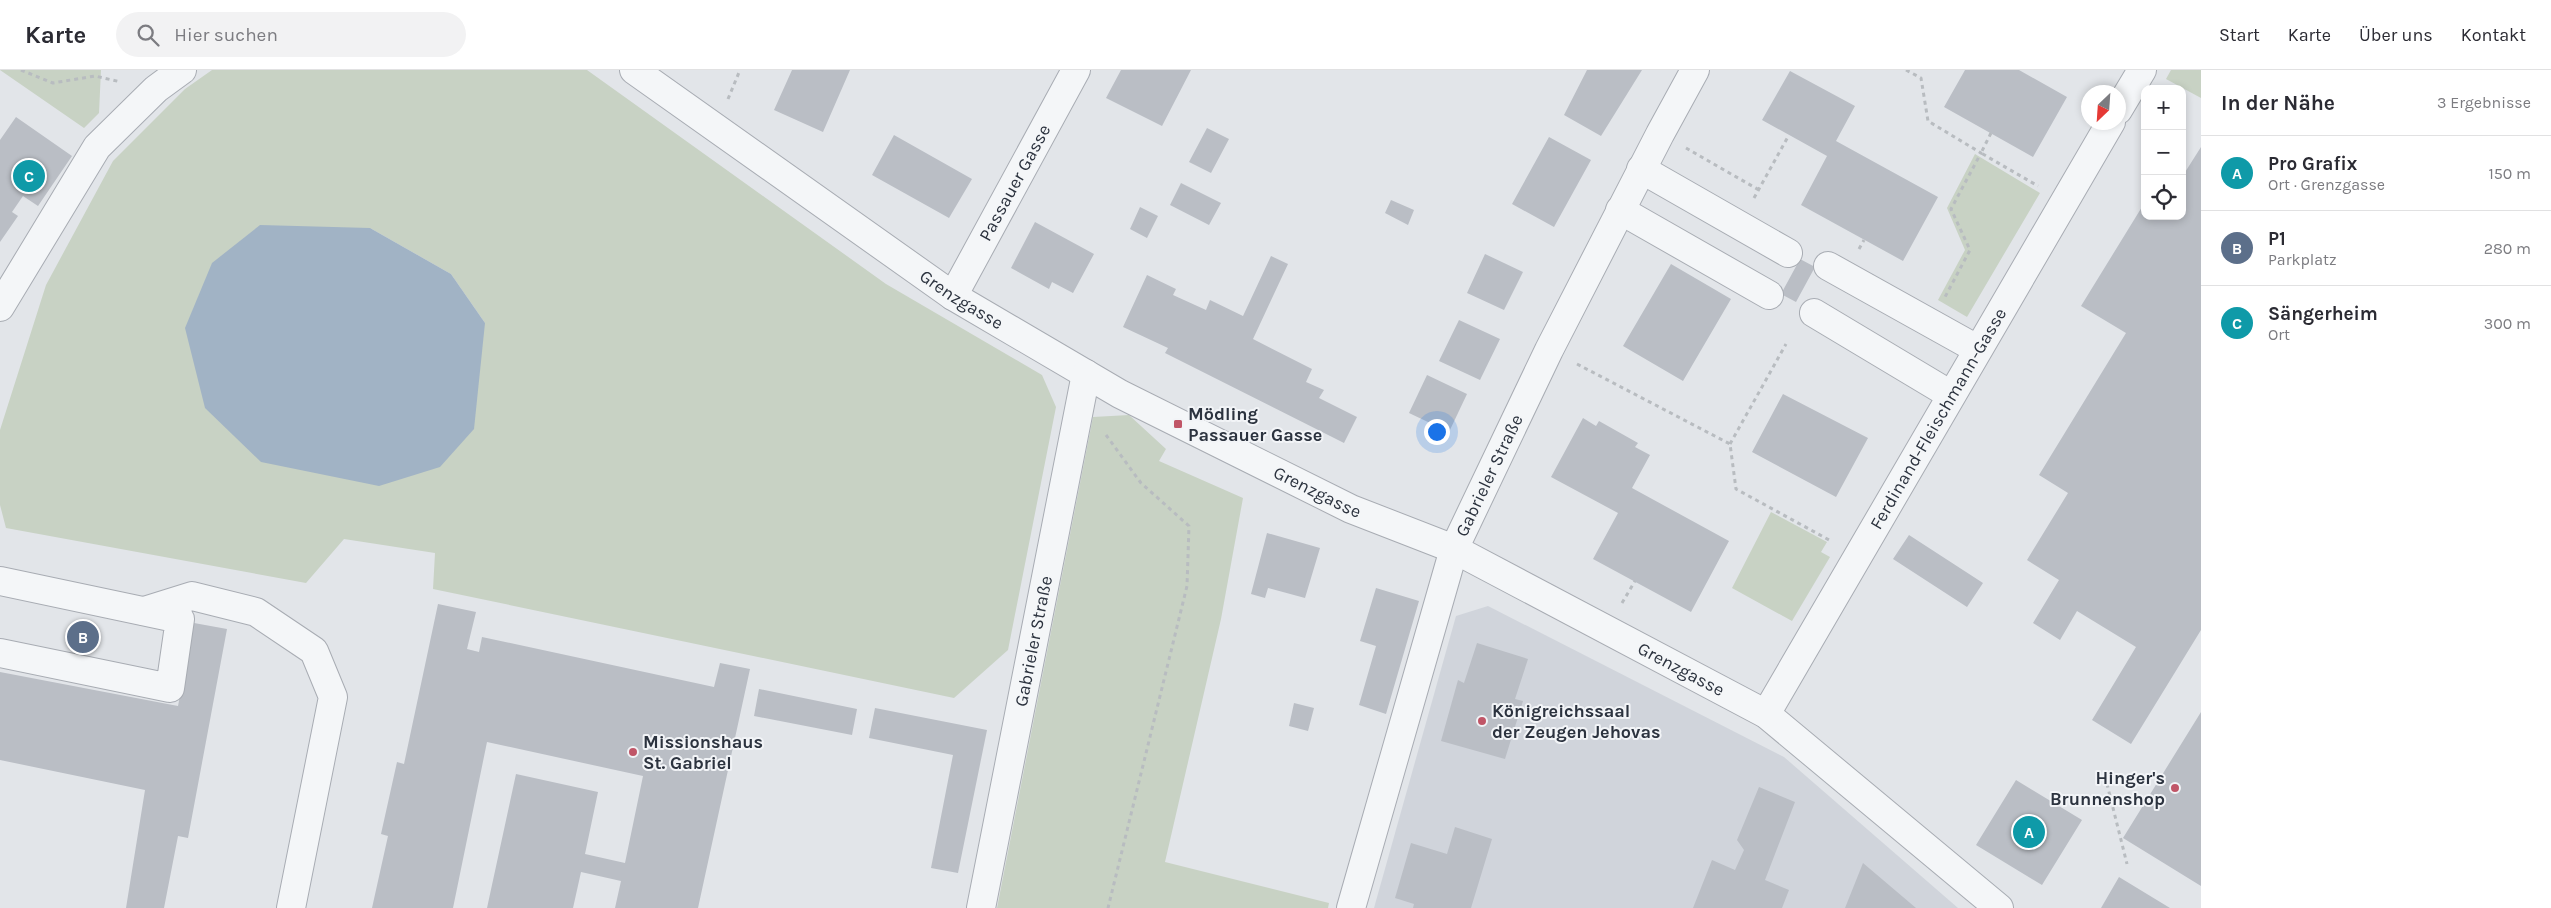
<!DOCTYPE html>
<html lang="de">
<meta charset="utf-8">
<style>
:root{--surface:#fff;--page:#f2f2f3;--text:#2b2b33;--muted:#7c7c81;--line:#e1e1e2;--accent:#ea580c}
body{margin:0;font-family:Karla,sans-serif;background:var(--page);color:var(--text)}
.controls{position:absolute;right:15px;top:15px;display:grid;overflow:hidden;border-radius:10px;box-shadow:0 2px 8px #0003}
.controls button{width:45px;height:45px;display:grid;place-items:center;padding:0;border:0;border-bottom:1px solid var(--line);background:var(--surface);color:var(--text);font:25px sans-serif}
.compass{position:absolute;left:2081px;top:15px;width:45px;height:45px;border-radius:50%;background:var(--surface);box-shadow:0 2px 8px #0003;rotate:205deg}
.you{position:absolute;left:1436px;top:361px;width:18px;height:18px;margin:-12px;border:4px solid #fff;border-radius:50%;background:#1a73e8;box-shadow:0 0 0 8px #1a73e833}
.badge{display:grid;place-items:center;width:32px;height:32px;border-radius:50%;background:var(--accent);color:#fff;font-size:16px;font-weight:700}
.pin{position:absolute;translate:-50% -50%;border:2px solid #fff;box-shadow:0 1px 5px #0006}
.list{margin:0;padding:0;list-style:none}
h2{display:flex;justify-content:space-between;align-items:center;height:65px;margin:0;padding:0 20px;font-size:21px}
h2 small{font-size:16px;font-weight:400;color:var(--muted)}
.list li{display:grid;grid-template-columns:32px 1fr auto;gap:15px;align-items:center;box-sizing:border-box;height:75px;padding:0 20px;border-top:1px solid var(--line)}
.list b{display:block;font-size:19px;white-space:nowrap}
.list p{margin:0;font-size:16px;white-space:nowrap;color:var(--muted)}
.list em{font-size:16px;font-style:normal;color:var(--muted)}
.icon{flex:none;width:28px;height:28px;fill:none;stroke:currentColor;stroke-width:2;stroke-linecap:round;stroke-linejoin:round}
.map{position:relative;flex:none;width:2201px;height:838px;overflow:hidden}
header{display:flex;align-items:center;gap:30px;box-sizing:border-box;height:70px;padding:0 25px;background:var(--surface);border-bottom:1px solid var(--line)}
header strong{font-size:24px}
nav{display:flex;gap:28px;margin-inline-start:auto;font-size:18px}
.search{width:350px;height:45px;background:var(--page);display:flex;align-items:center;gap:12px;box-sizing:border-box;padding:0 18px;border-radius:28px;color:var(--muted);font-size:19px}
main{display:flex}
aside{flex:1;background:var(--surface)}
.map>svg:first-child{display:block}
</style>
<header>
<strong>Karte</strong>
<div class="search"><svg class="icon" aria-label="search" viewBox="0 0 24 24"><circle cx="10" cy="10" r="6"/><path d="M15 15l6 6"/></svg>Hier suchen</div>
<nav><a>Start</a><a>Karte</a><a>Über uns</a><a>Kontakt</a></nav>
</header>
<main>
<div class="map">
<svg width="2201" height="838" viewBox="0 0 2201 838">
<rect width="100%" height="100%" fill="#e2e5e9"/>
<path fill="#d0d4db" d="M1488,536L1784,687L1958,838H1374L1456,546Z"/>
<path fill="#c8d2c4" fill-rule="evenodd" d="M0,0H101L99,43L84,58Z
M212,0H587L886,214L1042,305L1056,337L1008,580L954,628L433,519L435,483L344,469L306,513L6,458L0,435V360L46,215L113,91L185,19ZM370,158L451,204L485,253Z
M2171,0H2201V28L2166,9Z
M1975,84L2040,123L1967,247L1938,230L1965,180L1947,138Z
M1129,345L1166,379L1159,391L1243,428L1221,549L1165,792L1329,833L1328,838H997L1093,347Z
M1771,442L1827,472L1821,482L1830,487L1792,551L1732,518Z"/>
<path fill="#a1b3c5" d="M260,155L370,158L451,204L485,253L474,359L440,397L379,416L261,392L205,338L185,258L212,193Z"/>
<path fill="#babec5" d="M792,0H850L823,62L774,40Z
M1121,0H1191L1162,56L1106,28Z
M1587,0H1642L1601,66L1564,45Z
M1965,0H2019L2067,27L2033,87L1944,37Z
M1790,1L1855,36L1836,71L1938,127L1903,191L1801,135L1827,86L1762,50Z
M16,47L72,86L38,136L23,126L12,142L18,146L0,172V70Z
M1207,58L1229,69L1211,103L1189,92Z
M894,65L972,109L949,148L872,105Z
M1549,67L1591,90L1554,157L1512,134Z
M2201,77V560L2131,674L2092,650L2136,577L2077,541L2060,570L2033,553L2059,510L2027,490L2068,423L2039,405L2126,263L2081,236L2145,132V146H2182V107Z
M1181,113L1221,133L1209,155L1170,135Z
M1391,130L1414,140L1408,155L1385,143Z
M1140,137L1158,146L1147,168L1130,159Z
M1035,152L1094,184L1073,223L1052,212L1049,219L1011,198Z
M1485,184L1523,202L1504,240L1467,223Z
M1271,186L1288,194L1253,269L1312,299L1306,312L1324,320L1319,328L1357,347L1344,373L1165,283L1168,278L1123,257L1147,205L1176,219L1173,225L1206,240L1210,230L1243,246Z
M1800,189L1815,197L1796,232L1781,224Z
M1671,194L1731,229L1683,311L1623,276Z
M1459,250L1500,269L1480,310L1439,291Z
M1427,305L1467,324L1449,362L1409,343Z
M1783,324L1868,368L1836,427L1752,382Z
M1583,348L1596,356L1599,351L1638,373L1635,377L1650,385L1632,418L1729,471L1691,542L1593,489L1618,443L1551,407Z
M1267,463L1320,478L1305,528L1268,518L1265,528L1251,524Z
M1909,465L1983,513L1967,537L1893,489Z
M1376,518L1419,531L1386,644L1359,635L1376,576L1360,571Z
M438,534L476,542L467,579L479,582L482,567L714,617L720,593L750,599L698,838H615L621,811L581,802L573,838H487L516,704L598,722L585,784L625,793L643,706L487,672L453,838H372L388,766L381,764L397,692L404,694Z
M194,553L227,559L188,768L178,766L164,838H126L145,720L0,690V602L178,636Z
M1477,573L1528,589L1515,629L1523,631L1505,689L1441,671L1458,610L1464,613Z
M759,619L857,639L852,665L754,646Z
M1294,633L1314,638L1308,661L1289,656Z
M875,638L987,660L958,803L931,798L953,685L869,668Z
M2201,642V816L2123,768Z
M2016,710L2082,750L2042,815L1976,775Z
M1759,717L1795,732L1765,810L1789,820L1782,838H1693L1712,790L1735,800L1744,780L1737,770Z
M1455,757L1492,769L1471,838H1413L1414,834L1395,828L1411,773L1447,784Z
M1863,793L1916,838H1845Z
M2119,807L2170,838H2101Z"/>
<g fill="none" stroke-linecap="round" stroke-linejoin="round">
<g stroke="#a8acb3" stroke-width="30">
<g id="minor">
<path id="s1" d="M634,0L953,226L1120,324L1351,439L1454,479L1766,644L1999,838"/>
<path d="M2118,40L2142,0"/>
<path d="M1641,99L1788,183"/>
<path d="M1620,140L1769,225"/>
<path d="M1828,196L1977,279"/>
<path id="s2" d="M953,226L1076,0"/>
<path d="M0,237L97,77L156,19L182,0"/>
<path d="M1814,243L1951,325"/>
<path d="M0,511L180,549L170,618L0,583"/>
<path d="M144,541L192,526L256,542L314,581L333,627L291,838"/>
<path id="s3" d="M1766,644L2111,52"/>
<path id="s4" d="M981,838L1086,304"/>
<path id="s5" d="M1351,838L1454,479L1549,280L1660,64L1695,0"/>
</g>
</g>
<path stroke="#b8bcc0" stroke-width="3" stroke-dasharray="4 4" stroke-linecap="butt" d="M21,0L53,13L95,6L121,12
M1906,0L1921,8L1928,51L1981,83L1951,139L1970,180L1945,227
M728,29L740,0
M1991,63L1981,83L2038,116
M1686,78L1759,120
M1754,128L1789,65
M1859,179L1864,170
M1577,294L1730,374L1736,419L1831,471
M1106,365L1141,413L1189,456L1187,516L1108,838
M1730,374L1786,274
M1622,533L1635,511
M2105,706L2127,794"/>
<use href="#minor" stroke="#f4f6f8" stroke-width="28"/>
</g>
<g fill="#c05567" stroke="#f2f4f7" stroke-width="2">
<rect x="1173" y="349" width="10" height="10" rx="2.5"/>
<circle cx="1482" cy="651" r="5"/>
<circle cx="633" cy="682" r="5"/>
<circle cx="2175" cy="718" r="5"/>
</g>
<g text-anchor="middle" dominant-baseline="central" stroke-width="4" stroke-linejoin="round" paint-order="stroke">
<g font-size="18" fill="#2c333f" stroke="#f2f4f7">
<text stroke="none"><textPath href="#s2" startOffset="129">Passauer Gasse</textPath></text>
<text stroke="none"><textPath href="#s1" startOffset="400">Grenzgasse</textPath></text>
<text stroke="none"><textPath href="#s3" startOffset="342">Ferdinand-Fleischmann-Gasse</textPath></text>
<text stroke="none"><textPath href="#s5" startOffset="455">Gabrieler Straße</textPath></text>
<text stroke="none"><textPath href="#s1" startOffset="805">Grenzgasse</textPath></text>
<text stroke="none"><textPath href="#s4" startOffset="272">Gabrieler Straße</textPath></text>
<text stroke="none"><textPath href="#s1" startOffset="1210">Grenzgasse</textPath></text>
</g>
<g font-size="18" font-weight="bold" fill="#2c333f" stroke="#f2f4f7" text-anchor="start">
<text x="1188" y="344">Mödling<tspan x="1188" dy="21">Passauer Gasse</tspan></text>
<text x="1492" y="641">Königreichssaal<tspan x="1492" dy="21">der Zeugen Jehovas</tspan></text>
<text x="643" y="672">Missionshaus<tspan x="643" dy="21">St. Gabriel</tspan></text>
<text x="2165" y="708" text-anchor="end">Hinger's<tspan x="2165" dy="21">Brunnenshop</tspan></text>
</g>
</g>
</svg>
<div class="controls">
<button>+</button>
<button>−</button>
<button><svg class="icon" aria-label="locate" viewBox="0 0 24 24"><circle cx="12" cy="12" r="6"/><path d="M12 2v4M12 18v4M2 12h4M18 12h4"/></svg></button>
</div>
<svg class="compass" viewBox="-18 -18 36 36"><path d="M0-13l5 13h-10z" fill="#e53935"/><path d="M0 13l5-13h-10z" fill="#7c7c81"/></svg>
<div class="you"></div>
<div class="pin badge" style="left:2029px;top:762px;background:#0f9aa8">A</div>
<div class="pin badge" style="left:83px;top:567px;background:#5c6f8a">B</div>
<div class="pin badge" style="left:29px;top:106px;background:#0f9aa8">C</div>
</div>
<aside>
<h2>In der Nähe<small>3 Ergebnisse</small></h2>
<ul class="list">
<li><span class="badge" style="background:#0f9aa8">A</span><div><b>Pro Grafix</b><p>Ort · Grenzgasse</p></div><em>150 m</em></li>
<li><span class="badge" style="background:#5c6f8a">B</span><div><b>P1</b><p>Parkplatz</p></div><em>280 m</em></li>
<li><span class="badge" style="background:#0f9aa8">C</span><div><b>Sängerheim</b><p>Ort</p></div><em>300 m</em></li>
</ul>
</aside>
</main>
